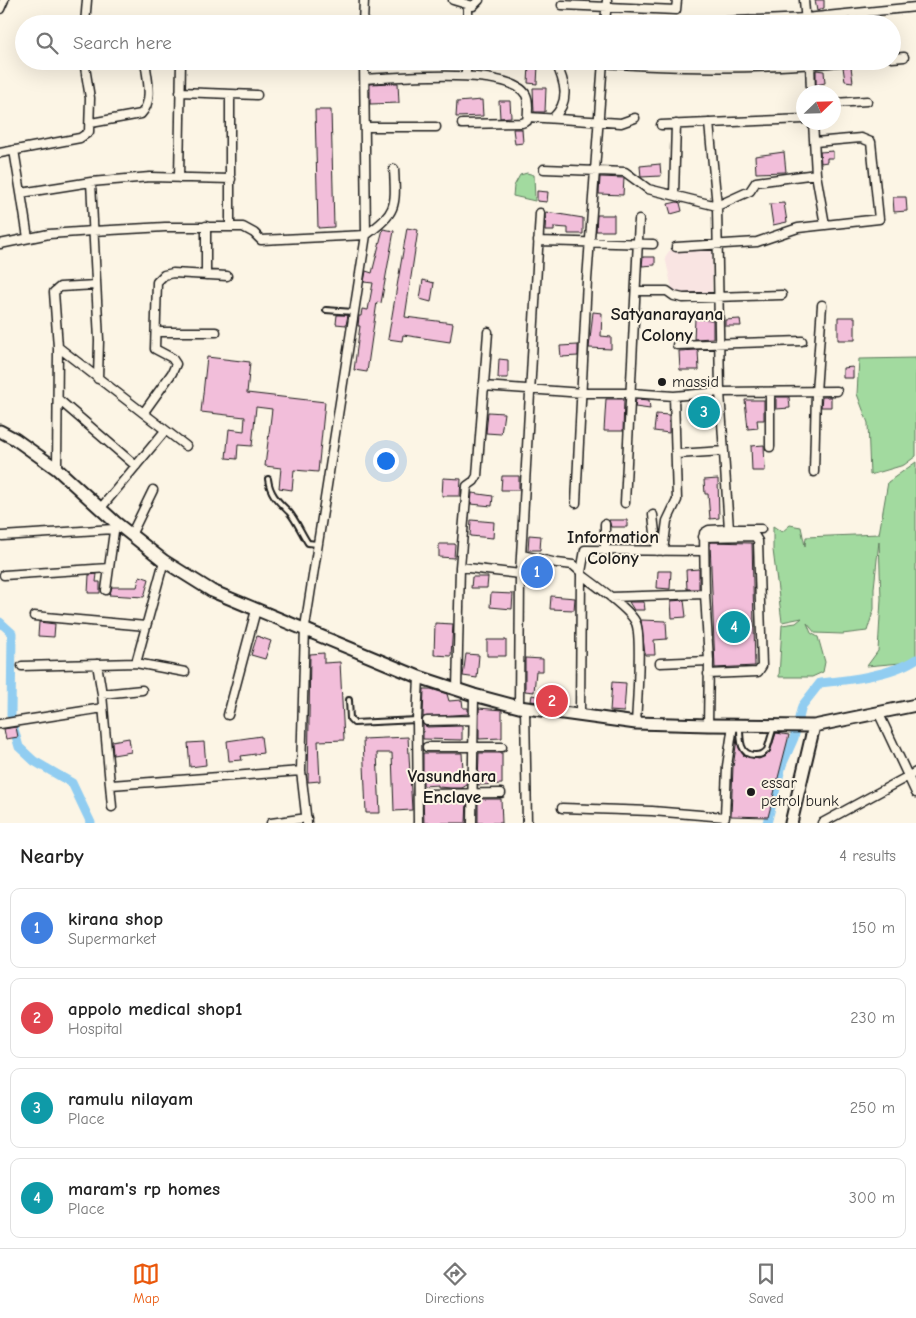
<!DOCTYPE html>
<style>
:root{--surface:#fff;--page:#f6f6f6;--text:#222;--muted:#767676;--line:#e0e0e0;--accent:#ea580c}
body{margin:0;font-family:"Comic Neue",sans-serif;background:var(--page);color:var(--text)}
.compass{position:absolute;left:796px;top:85px;width:45px;height:45px;border-radius:50%;background:var(--surface);box-shadow:0 5px 20px #0002;rotate:67deg}
.you{position:absolute;left:385px;top:460px;width:18px;height:18px;margin:-12px;border:4px solid #fff;border-radius:50%;background:#1a73e8;box-shadow:0 0 0 8px #1a73e833}
.badge{display:grid;place-items:center;width:32px;height:32px;border-radius:50%;background:var(--accent);color:#fff;font-size:16px;font-weight:700}
.pin{position:absolute;translate:-50% -50%;border:2px solid #fff;box-shadow:0 1px 5px #0006}
.list{margin:0;padding:0;list-style:none}
h2{display:flex;justify-content:space-between;align-items:center;height:65px;margin:0;padding:0 20px;font-size:21px}
h2 small{font-size:16px;font-weight:400;color:var(--muted)}
.list li{display:grid;grid-template-columns:32px 1fr auto;gap:15px;align-items:center;box-sizing:border-box;height:80px;margin:0 10px 10px;padding:0 10px;border:1px solid var(--line);border-radius:10px}
.list b{display:block;font-size:19px;white-space:nowrap}
.list p{margin:0;font-size:16px;white-space:nowrap;color:var(--muted)}
.list em{font-size:16px;font-style:normal;color:var(--muted)}
.icon{flex:none;width:28px;height:28px;fill:none;stroke:currentColor;stroke-width:2;stroke-linecap:round;stroke-linejoin:round}
.map{position:relative;flex:none;width:916px;height:823px;overflow:hidden}
.search{position:absolute;background:var(--surface);box-shadow:0 5px 20px #0002;left:15px;right:15px;top:15px;height:55px;display:flex;align-items:center;gap:12px;box-sizing:border-box;padding:0 18px;border-radius:28px;color:var(--muted);font-size:19px}
.sheet{height:425px;background:var(--surface)}
nav{display:flex;justify-content:space-around;align-items:center;box-sizing:border-box;height:70px;border-top:1px solid var(--line);background:var(--surface);font-size:14px;color:var(--muted)}
nav a{display:grid;justify-items:center;gap:2px}
nav .on{color:var(--accent)}
.map>svg:first-child{display:block}
</style>
<div class="map">
<svg width="916" height="823" viewBox="0 0 916 823">
<rect width="100%" height="100%" fill="#fcf5e5"/>
<filter id="ink" filterUnits="userSpaceOnUse"><feTurbulence type="fractalNoise" baseFrequency=".02" numOctaves="2"/><feDisplacementMap in="SourceGraphic" scale="10" xChannelSelector="R" yChannelSelector="G"/><feConvolveMatrix kernelMatrix="1 2 1 2 8 2 1 2 1" color-interpolation-filters="sRGB"/></filter>
<g filter="url(#ink)">
<path fill="#f9e4e2" d="M712,247V295L677,294L672,289L665,257L669,251L675,249Z"/>
<path fill="#a2da9f" stroke="#5f7b5e" d="M527,173L534,175L535,201L513,196L514,186L520,175Z
M916,358V456L904,465L870,475L868,423L857,394L859,359Z
M916,462V658L912,662L867,666L878,651L881,599L879,541L874,588V609L867,631L842,634L815,633L807,623L811,633L818,637L825,662L823,672L812,677H779L782,625L796,623L802,618L782,622L773,550V526L782,532L790,525L801,527L805,546L806,537L879,534L888,482Z"/>
<g fill="none" stroke-linecap="round" stroke-linejoin="round">
<path stroke="#91cdf1" stroke-width="9" d="M0,622L12,633L11,715
M14,729L19,747L34,761L72,783L91,823
M767,823L782,765L794,738L802,706L820,683C849,680 892,675 916,659"/>
</g>
<path fill="#f2beda" stroke="#1c1c1c" d="M815,0H824V8L817,11Z
M529,65H538L537,84L528,83Z
M843,67H851L853,82L845,81Z
M816,70L824,71L825,83L816,85Z
M391,83H398L399,103L370,104V84Z
M533,88H546L545,112H534Z
M482,100L483,116L456,117L457,102Z
M499,101H510L511,117L500,118Z
M315,110H331L334,227L318,228Z
M513,129H522L523,143L515,144Z
M833,151V158H827V162L821,163L820,152Z
M784,152L786,172L756,173L755,156Z
M660,164L661,176L641,177L640,166Z
M600,177L624,178L623,195L599,194Z
M537,191L548,192L547,202L537,201Z
M893,197H906L907,211L894,212Z
M677,202L680,203L682,211L671,214L668,204Z
M784,203L787,222L773,225L770,204Z
M546,212L583,218V234H568V228L554,227V231H545Z
M597,215H614V231H596Z
M407,228L418,230L405,317L453,323L450,342L403,335L402,341L388,339Z
M383,229L394,231L381,303L377,302L367,372L354,370L360,326H358L359,316H361L362,309L368,310L373,283L364,282L366,271L372,273Z
M643,257H655V265L642,266Z
M423,280L434,283L431,302L420,299Z
M593,312L602,313L601,336L611,337V349L589,348Z
M337,315H348L346,325L336,324Z
M838,317H855V340H838Z
M695,319L713,320V338L694,339Z
M740,319L741,326H725V320Z
M578,345V356L561,357L560,346Z
M698,350L699,370H680L679,351Z
M207,357L250,362L247,393L325,402L318,472L294,470L292,490L279,488L281,468L265,466L272,409L256,407L252,446L238,445L237,459L226,458L229,429L244,431L245,417L201,412Z
M499,359L508,360V378H498Z
M853,367V378H843V368Z
M776,397H789L790,408L776,409Z
M822,397H831V407H821Z
M606,399H624L623,431H604Z
M636,399L649,400L650,409L635,407Z
M745,400H764V420H757L758,428L748,429Z
M695,401H713L716,422L693,423Z
M488,412L504,413L501,434L486,433Z
M656,414L669,415V433L654,431Z
M764,445L765,471H752L751,446Z
M502,476H519V490H501Z
M443,478L461,479L460,496H442Z
M718,479L719,518L710,519L708,494H705L704,480Z
M472,493L493,496L492,506L471,504Z
M471,520L494,522L493,538L470,536Z
M609,520H627V527H611Z
M529,535L541,536L540,550H528Z
M710,542L752,543L755,666L715,668Z
M439,544H455L454,558L439,557Z
M527,562L548,567L545,583L527,579Z
M699,569V589H687L686,570Z
M658,571H671L670,589L657,588Z
M97,574L96,582H100V593H88L89,575Z
M140,576L149,579L144,597L109,595L112,587H137Z
M472,577H488L487,588H471Z
M491,593L513,594L512,609L490,607Z
M551,596L575,598L574,610L550,609Z
M684,600L686,617L672,618L671,601Z
M629,602H644L645,610H634Z
M641,620L666,621L667,639L654,640L655,655H645Z
M39,622L55,624L54,637L38,636Z
M435,623L453,624L451,656L434,655Z
M257,636L271,641L265,659L251,655Z
M487,640H506V656H487Z
M324,653V663L340,662L344,740L318,741L320,781L308,782L310,654Z
M466,654L479,655L477,678L463,676Z
M525,658L543,659V671H536L534,692L525,691Z
M612,682L626,683L624,712L610,711Z
M424,689H431L447,694L449,701L462,700L463,708H468V714L423,717Z
M532,695L564,702V706L531,701Z
M479,708L502,710V738L479,739Z
M423,724L427,727L462,726V740L423,739Z
M16,727L18,737L6,739L4,729Z
M776,733L789,735L768,817L731,816L733,767L737,739L739,748L744,756L759,759L770,752Z
M261,736L263,753L241,756L242,760L229,761L227,741Z
M408,737L412,810L394,811L392,753H377L380,813H366L363,739Z
M129,738L131,752L113,755L112,741Z
M204,742L206,765L190,767L188,743Z
M423,753H462L463,770H467V785L462,788H451L438,787V785L423,786Z
M479,753H502V784L478,785Z
M423,799L467,800L466,823H424Z
M478,799H501L502,823H478Z"/>
<g fill="none" stroke-linecap="round" stroke-linejoin="round">
<g stroke="#1c1c1c" stroke-width="8">
<path id="lane" d="M326,310L353,312
M268,479C270,495 279,502 289,512C296,520 302,534 308,543L317,544
M349,700L350,719L354,723L417,720
M740,727C740,740 740,756 756,755C762,755 764,753 767,750L774,726"/>
</g>
<g stroke="#1c1c1c" stroke-width="11">
<path id="street" d="M453,0L473,6L479,0
M804,0L806,24
M562,5L676,10L677,0
M0,9L4,0
M689,23L806,18L916,7
M85,24L87,0
M363,24L364,0
M468,24V5
M605,24L607,0
M892,58L904,57
M577,61C668,69 760,70 851,61
M810,61L811,92
M235,62V61
M48,63L62,61
M465,76L468,61
M365,79C394,78 511,66 526,95C529,101 528,115 527,121L522,123L462,124
M180,92L257,95
M230,94V226
M834,103L867,101
M528,117L621,123L635,118
M553,118C571,101 565,82 555,61
M813,122L816,174L825,225
M91,123L141,114C154,101 147,78 145,61
M661,125L804,119
M366,127H436
M14,150L21,193
M0,153L80,138L89,132L90,98L84,61
M544,169L625,172L648,189L717,206L709,123
M179,178L181,61
M91,182L99,340L98,379
M674,195L676,124
M28,238L21,193L91,182L150,177L231,179
M538,241L653,244
M0,244L49,234L93,231L165,227H243L254,233L261,240L366,235C397,212 396,207 394,169
M676,247L757,242L798,228L879,219L871,142L861,138L815,142
M206,275V226
M636,291H667L674,296L683,298L782,295
M156,332H216
M677,345L802,341
M58,347L186,446
M483,386L583,393H631L674,396L720,392L837,391
M58,399L136,466
M144,412L172,373L176,364L172,358L155,349L157,282L164,275L173,273L227,276
M770,447V392
M677,454L724,451
M57,469L58,347L54,292L60,287L96,285
M814,472L816,392L822,305
M576,503L587,280L603,61
M625,503L639,220
M100,509L164,432
M653,515L657,551
M605,524V551
M729,529H761
M131,535L153,490
M2,536L114,529
M703,537L755,536L758,541L762,666L758,672L708,674
M663,551L667,521L677,500L674,396
M522,555L557,563L573,565L581,572
M460,567L467,486L474,481L477,476L488,332
M4,575L109,568
M582,575C594,584 631,610 636,623C642,637 637,704 636,723
M106,590L115,524
M705,594L704,533L709,530L729,529L720,392L717,206L750,191L756,182L816,174
M611,597L705,594L709,661L708,725
M34,616L146,626
M136,663L164,561
M660,663L709,661
M97,664L102,694L112,807
M22,666L136,663L185,672
M457,689L460,567L520,574
M102,694L142,690
M519,707L520,574L540,213
M525,708L527,823
M879,714L916,793
M228,715L256,610
M580,715L581,572L585,550L704,551
M427,721L473,720
M0,724L103,708
M427,747H502
M111,785L301,771
M427,794L501,793
M562,808L652,811L725,817L727,766L733,725
M271,823L307,818
M307,823L301,771L305,627L366,235L364,61
M418,823L417,720L419,677
M472,823L474,695
M822,823L916,772"/>
</g>
<g stroke="#1c1c1c" stroke-width="15">
<path id="secondary" d="M0,431L15,439L57,469L115,522L164,561L212,591L419,677L474,695L519,707L636,723L708,725L814,726L916,705
M791,823L814,726"/>
</g>
<use href="#lane" stroke="#fcf5e5" stroke-width="4"/>
<use href="#street" stroke="#fcf5e5" stroke-width="8"/>
<use href="#secondary" stroke="#fcf5e5" stroke-width="11"/>
</g>
</g>
<g fill="#1c1c1c" stroke="#fcf5e5" stroke-width="2">
<circle cx="662" cy="382" r="5"/>
<circle cx="751" cy="792" r="5"/>
</g>
<g text-anchor="middle" dominant-baseline="central" stroke-width="4" stroke-linejoin="round" paint-order="stroke">
<g font-size="16" fill="#1c1c1c" stroke="#fcf5e5" text-anchor="start">
<text x="672" y="382">massid</text>
<text x="761" y="783">essar<tspan x="761" dy="18">petrol bunk</tspan></text>
</g>
<g font-size="18" font-weight="bold" fill="#1c1c1c" stroke="#fcf5e5">
<text x="667" y="314">Satyanarayana<tspan x="667" dy="21">Colony</tspan></text>
<text x="613" y="537">Information<tspan x="613" dy="21">Colony</tspan></text>
<text x="452" y="776">Vasundhara<tspan x="452" dy="21">Enclave</tspan></text>
</g>
</g>
</svg>
<svg class="compass" viewBox="-18 -18 36 36"><path d="M0-13l5 13h-10z" fill="#e53935"/><path d="M0 13l5-13h-10z" fill="#767676"/></svg>
<div class="you"></div>
<div class="pin badge" style="left:537px;top:572px;background:#3f7fe0">1</div>
<div class="pin badge" style="left:552px;top:701px;background:#e0444e">2</div>
<div class="pin badge" style="left:704px;top:412px;background:#0f9aa8">3</div>
<div class="pin badge" style="left:734px;top:627px;background:#0f9aa8">4</div>
<div class="search"><svg class="icon" aria-label="search" viewBox="0 0 24 24"><circle cx="10" cy="10" r="6"/><path d="M15 15l6 6"/></svg>Search here</div>
</div>
<section class="sheet">
<h2>Nearby<small>4 results</small></h2>
<ul class="list">
<li><span class="badge" style="background:#3f7fe0">1</span><div><b>kirana shop</b><p>Supermarket</p></div><em>150 m</em></li>
<li><span class="badge" style="background:#e0444e">2</span><div><b>appolo medical shop1</b><p>Hospital</p></div><em>230 m</em></li>
<li><span class="badge" style="background:#0f9aa8">3</span><div><b>ramulu nilayam</b><p>Place</p></div><em>250 m</em></li>
<li><span class="badge" style="background:#0f9aa8">4</span><div><b>maram's rp homes</b><p>Place</p></div><em>300 m</em></li>
</ul>
</section>
<nav>
<a class="on"><svg class="icon" aria-label="map" viewBox="0 0 24 24"><path d="M3 6l6-2 6 2 6-2v14l-6 2-6-2-6 2zM9 4v14M15 6v14"/></svg>Map</a>
<a><svg class="icon" aria-label="directions" viewBox="0 0 24 24"><path d="M12 3l9 9-9 9-9-9zM9 14v-3h6M13 9l2 2-2 2"/></svg>Directions</a>
<a><svg class="icon" aria-label="saved" viewBox="0 0 24 24"><path d="M7 4h10v16l-5-4-5 4z"/></svg>Saved</a>
</nav>
